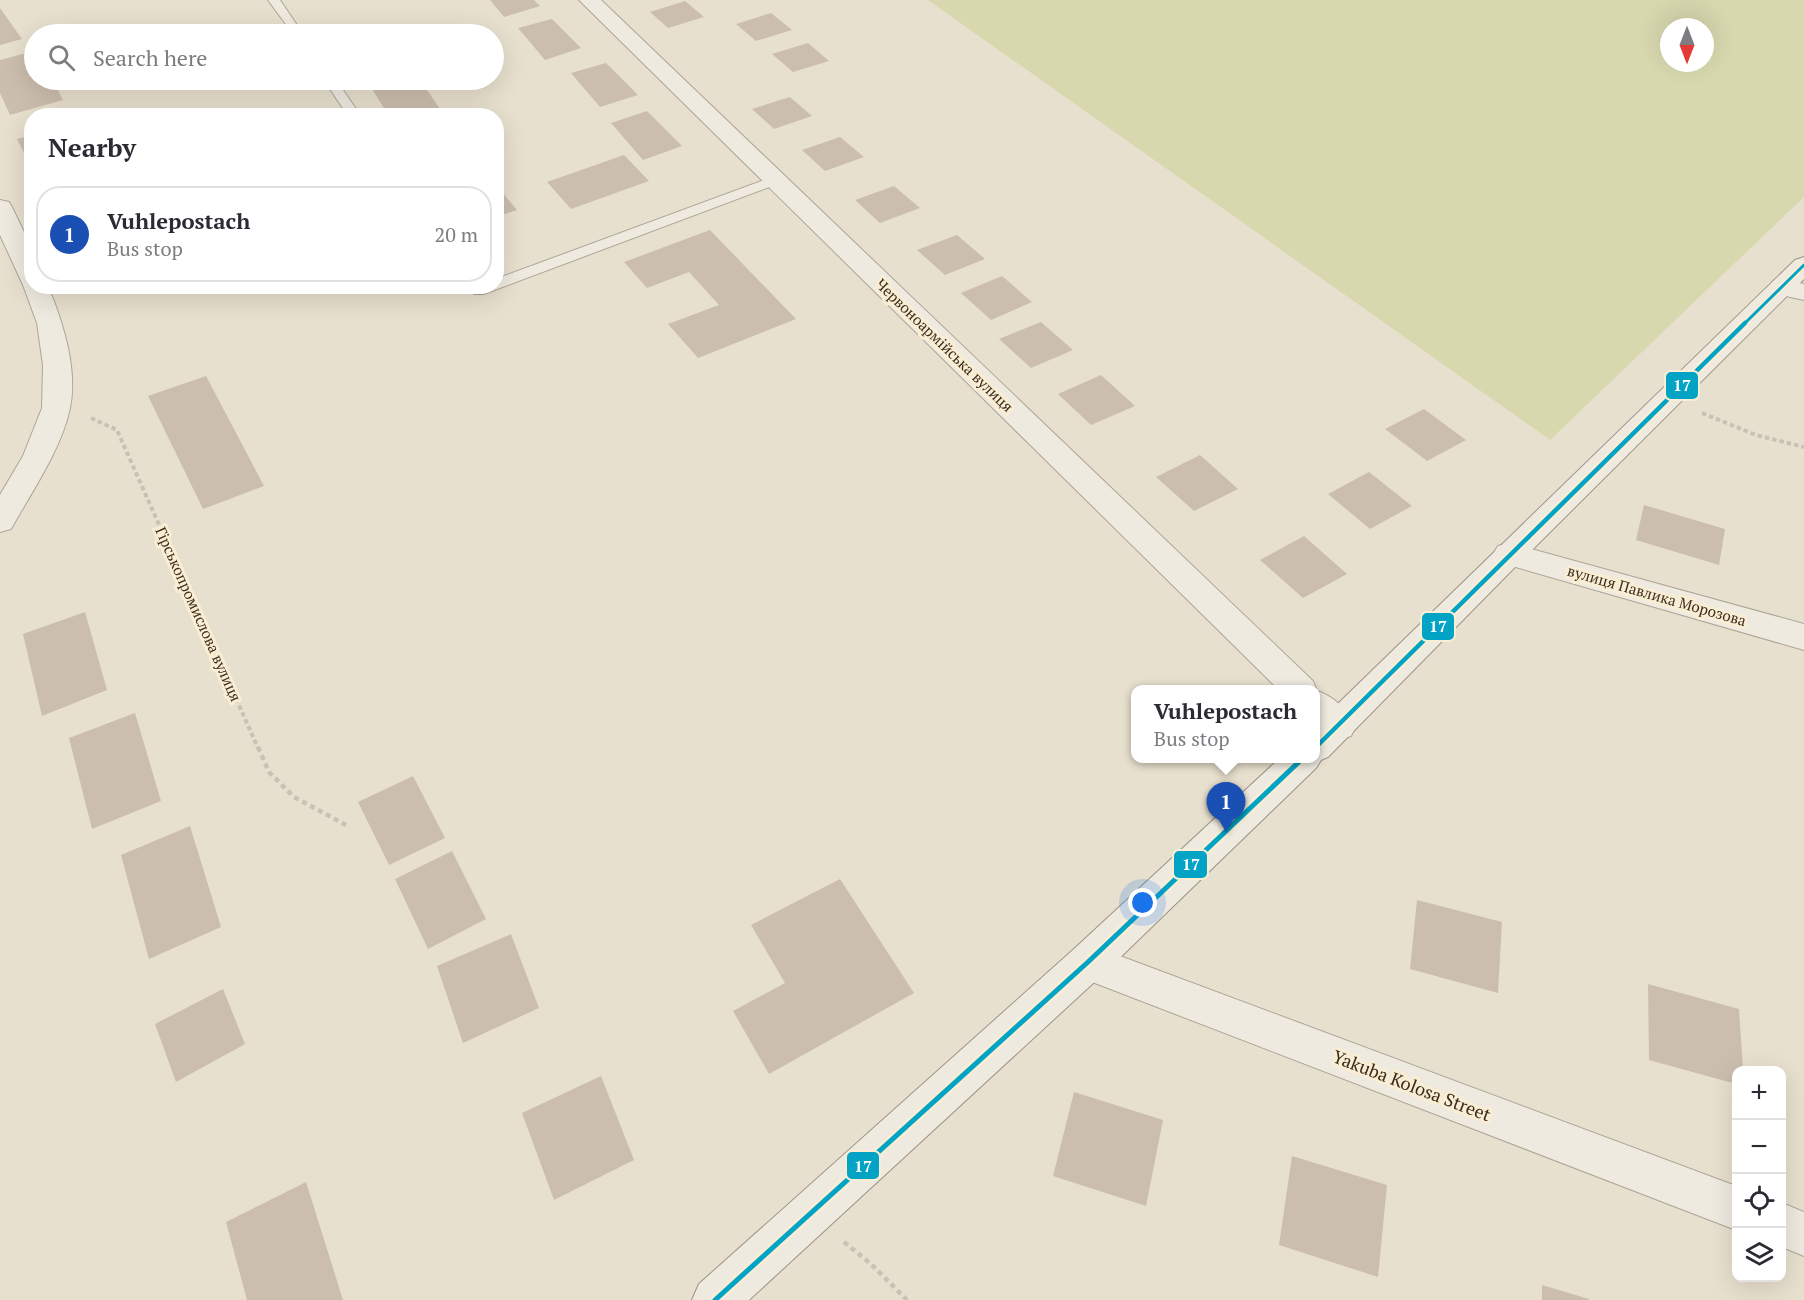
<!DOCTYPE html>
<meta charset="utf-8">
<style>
:root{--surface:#fff;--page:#f7f7f7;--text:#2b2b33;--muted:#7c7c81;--line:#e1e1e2;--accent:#796c5b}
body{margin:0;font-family:"PT Serif",serif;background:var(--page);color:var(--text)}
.controls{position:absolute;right:18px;bottom:18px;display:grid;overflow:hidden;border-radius:12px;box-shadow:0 6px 24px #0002}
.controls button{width:54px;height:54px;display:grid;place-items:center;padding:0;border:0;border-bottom:2px solid var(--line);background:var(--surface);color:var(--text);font:30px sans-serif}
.compass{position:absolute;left:1660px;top:18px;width:54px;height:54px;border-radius:50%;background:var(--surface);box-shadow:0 6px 24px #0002;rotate:180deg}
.you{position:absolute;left:1143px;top:903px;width:21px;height:21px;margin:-15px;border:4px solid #fff;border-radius:50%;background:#1a73e8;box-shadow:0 0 0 9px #1a73e833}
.badge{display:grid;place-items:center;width:39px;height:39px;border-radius:50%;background:var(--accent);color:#fff;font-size:20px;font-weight:700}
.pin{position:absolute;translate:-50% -50px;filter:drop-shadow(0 2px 3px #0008)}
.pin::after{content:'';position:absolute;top:32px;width:21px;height:18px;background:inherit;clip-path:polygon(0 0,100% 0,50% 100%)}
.popup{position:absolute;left:1131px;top:685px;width:189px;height:78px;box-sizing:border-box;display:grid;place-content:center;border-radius:12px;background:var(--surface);filter:drop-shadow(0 2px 4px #0005);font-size:20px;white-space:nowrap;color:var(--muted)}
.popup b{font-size:22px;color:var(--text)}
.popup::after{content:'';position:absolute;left:50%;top:100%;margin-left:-12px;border:12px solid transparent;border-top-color:var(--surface)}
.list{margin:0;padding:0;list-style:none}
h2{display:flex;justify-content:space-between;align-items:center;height:78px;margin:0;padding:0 24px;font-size:26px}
h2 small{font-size:20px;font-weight:400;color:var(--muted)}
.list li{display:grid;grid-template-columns:39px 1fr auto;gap:18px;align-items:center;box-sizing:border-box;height:96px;margin:0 12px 12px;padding:0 12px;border:2px solid var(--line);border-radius:24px}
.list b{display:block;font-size:22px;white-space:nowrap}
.list p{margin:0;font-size:20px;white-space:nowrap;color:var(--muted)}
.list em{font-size:20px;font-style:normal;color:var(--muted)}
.icon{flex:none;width:33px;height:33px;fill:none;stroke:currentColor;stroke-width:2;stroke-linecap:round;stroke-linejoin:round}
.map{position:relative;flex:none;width:1804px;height:1300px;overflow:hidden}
.search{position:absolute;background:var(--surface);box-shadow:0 6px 24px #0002;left:24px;top:24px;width:480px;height:66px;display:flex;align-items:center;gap:15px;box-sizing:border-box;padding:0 21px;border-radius:33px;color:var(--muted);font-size:22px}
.panel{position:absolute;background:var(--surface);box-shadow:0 6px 24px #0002;left:24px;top:108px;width:480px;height:186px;border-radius:24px}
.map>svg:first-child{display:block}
</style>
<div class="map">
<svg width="1804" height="1300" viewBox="0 0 1804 1300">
<rect width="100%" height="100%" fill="#e8e0ce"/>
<path fill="#d8d8af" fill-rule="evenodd" d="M928,0H1804V197L1550,440ZM1669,27H1705V63H1669Z"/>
<path fill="#ccbeae" d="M490,0H534L540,6L504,17Z
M685,1L704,17L668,28L650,12Z
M0,8L22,39L0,45Z
M771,13L792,30L756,41L736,24Z
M552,19L581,48L545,60L518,28Z
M808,43L829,61L793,72L772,54Z
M34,51V80H53L63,100L10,115L0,93V60Z
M606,63L638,95L600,107L571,73Z
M408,80H420L445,116H389L372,89Z
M790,97L812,116L774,129L752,109Z
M647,111L682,146L643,160L611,123Z
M32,135V169L17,139Z
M840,137L864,157L825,171L802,150Z
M624,155L649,181L571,209L547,182Z
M496,185L517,210L496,217Z
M894,186L920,208L880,223L855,200Z
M710,230L796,319L698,358L668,324L719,305L689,272L647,288L624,262Z
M957,235L985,259L945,275L917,250Z
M1002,276L1032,302L991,320L961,293Z
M1041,322L1073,350L1031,368L999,339Z
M1101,375L1135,406L1091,425L1058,394Z
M206,376L264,486L203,509L148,396Z
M1424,409L1466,440L1427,461L1385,429Z
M1200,455L1238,489L1194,511L1156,477Z
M1369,472L1412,506L1370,529L1328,494Z
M1644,505L1725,529L1719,565L1636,540Z
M1304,536L1347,574L1303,598L1260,560Z
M85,612L107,690L42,716L23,634Z
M135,713L161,801L92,829L69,738Z
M413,776L445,838L389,865L358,802Z
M190,826L221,927L149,959L121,855Z
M452,851L486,919L428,949L395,879Z
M840,879L914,993L769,1074L733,1011L785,983L751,925Z
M1417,900L1502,922L1498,993L1410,969Z
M511,934L539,1008L463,1043L437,966Z
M1648,984L1739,1009L1743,1070H1736V1084L1649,1060Z
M223,989L245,1044L176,1082L155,1024Z
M601,1076L634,1160L554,1200L522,1113Z
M1074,1092L1163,1120L1146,1206L1053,1176Z
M1292,1156L1387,1185L1378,1277L1279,1245Z
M306,1182L343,1300H247L226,1222Z
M1542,1285L1589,1299V1300H1542Z"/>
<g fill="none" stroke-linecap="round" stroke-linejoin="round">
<g stroke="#ada596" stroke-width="2">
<path id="lane" d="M268,0H280L303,34H293Z
M324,80H336L361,116H348Z
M775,176L782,180L780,183L484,294H474L468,286H496V279Z"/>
</g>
<g stroke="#ada596" stroke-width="2">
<path id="street" d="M579,0H601L1313,681L1317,691C1334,696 1348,711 1356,726L1351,736C1335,741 1328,737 1316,725V690H1279Z
M0,200L9,202L12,207L32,249V286H48C63,323 78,368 70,408C62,448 31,493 11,529L0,532V495L23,456L42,408L43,365L37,323L23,285L0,235Z
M1782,279L1804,284V300L1773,293L1769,287L1773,281Z
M1509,543L1804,624V650L1498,562L1493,554L1498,546Z
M1088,944L1736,1186V1230L1074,975L1068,962L1074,949Z
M1782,1203L1804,1212V1256L1782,1247Z"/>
</g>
<g stroke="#9d9487" stroke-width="2">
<path id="secondary" d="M1804,257V279L1520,562L1328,757L1321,760L1316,768L1102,975L749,1300H692L699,1284L1074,949L1280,758H1316V725L1795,260Z"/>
</g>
<path stroke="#c8c1b6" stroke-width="4" stroke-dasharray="4.5 3" stroke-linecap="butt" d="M1702,413L1756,435L1804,447
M91,418L117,430L258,748"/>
<path stroke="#c8c1b6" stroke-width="4.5" stroke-dasharray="5 4" stroke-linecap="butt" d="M258,747L269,772L294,797L346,825
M844,1242L871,1264L907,1300"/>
<use href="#lane" fill="#efeae0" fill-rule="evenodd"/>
<use href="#street" fill="#efeae0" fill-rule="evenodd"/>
<use href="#secondary" fill="#efeae0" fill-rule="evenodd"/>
<g stroke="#f9eed4" stroke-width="6">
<path id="bus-1-far2" d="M1743,325L1804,265"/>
</g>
<g stroke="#f9eed4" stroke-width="9">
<path id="bus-1-far1" d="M1316,747L1745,323"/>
</g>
<g stroke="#f9eed4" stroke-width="10">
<path id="bus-1" d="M715,1300L1088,962L1303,758"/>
</g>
<use href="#bus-1-far2" stroke="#03a3c5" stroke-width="3"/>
<use href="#bus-1-far1" stroke="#03a3c5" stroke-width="4.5"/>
<use href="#bus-1" stroke="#03a3c5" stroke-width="5"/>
</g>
<g text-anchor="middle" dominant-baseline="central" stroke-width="6" stroke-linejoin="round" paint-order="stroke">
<g font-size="15" fill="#3d2d1d" stroke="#f9eed4">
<text transform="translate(945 345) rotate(44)">Червоноармійська вулиця</text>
<text transform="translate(1657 595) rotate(16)">вулиця Павлика Морозова</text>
<text transform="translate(199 614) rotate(66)">Гірськопромислова вулиця</text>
</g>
<g font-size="18" fill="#3d2d1d" stroke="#f9eed4">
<text transform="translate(1412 1085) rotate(21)">Yakuba Kolosa Street</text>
</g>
</g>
<g stroke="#f9eed4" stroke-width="2">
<rect x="1665" y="371" width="34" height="29" rx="6" fill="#03a3c5"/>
<rect x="1421" y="612" width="34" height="29" rx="6" fill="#03a3c5"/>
<rect x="1173" y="850" width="35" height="29" rx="6" fill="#03a3c5"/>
<rect x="846" y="1151" width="34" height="29" rx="6" fill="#03a3c5"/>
</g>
<g font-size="16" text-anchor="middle" font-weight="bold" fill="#fff">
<text x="1682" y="391">17</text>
<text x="1438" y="632">17</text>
<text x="1191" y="870">17</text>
<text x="863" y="1172">17</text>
</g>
</svg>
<div class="controls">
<button>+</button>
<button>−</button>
<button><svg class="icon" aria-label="locate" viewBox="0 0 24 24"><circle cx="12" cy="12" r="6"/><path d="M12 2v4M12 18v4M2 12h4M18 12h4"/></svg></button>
<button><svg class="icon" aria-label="layers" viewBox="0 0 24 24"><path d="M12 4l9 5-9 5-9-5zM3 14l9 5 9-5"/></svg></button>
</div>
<svg class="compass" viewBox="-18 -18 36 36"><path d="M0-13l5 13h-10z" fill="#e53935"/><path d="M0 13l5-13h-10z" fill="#7c7c81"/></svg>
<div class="you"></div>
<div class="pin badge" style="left:1226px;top:832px;background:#1a4fb4">1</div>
<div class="popup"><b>Vuhlepostach</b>Bus stop</div>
<div class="search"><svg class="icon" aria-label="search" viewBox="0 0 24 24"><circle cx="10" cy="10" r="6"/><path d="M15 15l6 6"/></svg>Search here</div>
<section class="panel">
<h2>Nearby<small></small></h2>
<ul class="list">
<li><span class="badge" style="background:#1a4fb4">1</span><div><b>Vuhlepostach</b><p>Bus stop</p></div><em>20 m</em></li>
</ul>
</section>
</div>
